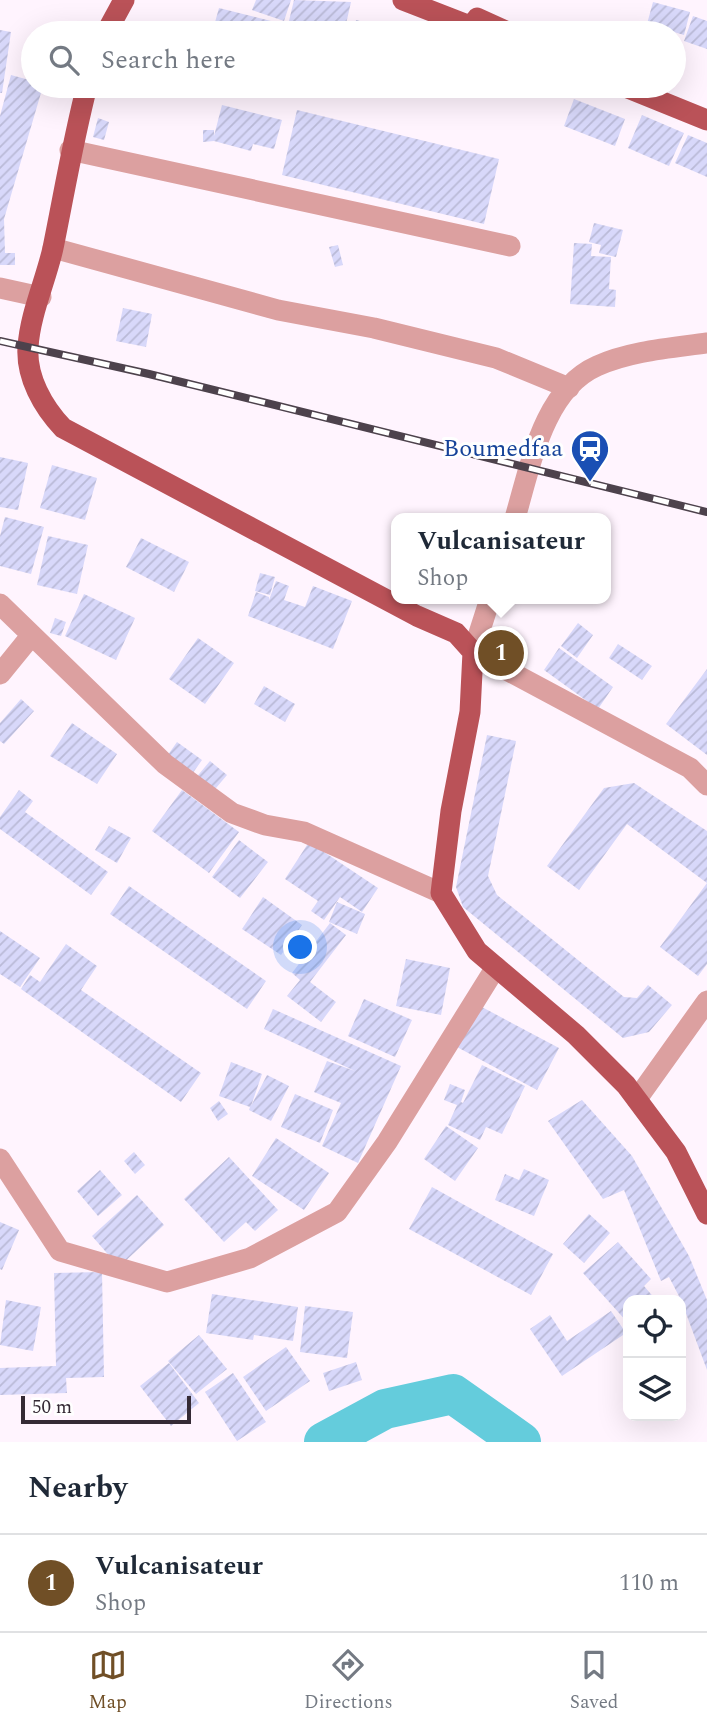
<!DOCTYPE html>
<style>
:root{--surface:#fff;--page:#f6f6f7;--text:#1f2937;--muted:#747a83;--line:#e0e1e3;--accent:#704f26}
body{margin:0;font-family:Spectral,serif;background:var(--page);color:var(--text)}
.controls{position:absolute;right:21px;bottom:21px;display:grid;overflow:hidden;border-radius:14px;box-shadow:0 7px 28px #0002}
.controls button{width:63px;height:63px;display:grid;place-items:center;padding:0;border:0;border-bottom:2px solid var(--line);background:var(--surface);color:var(--text);font:35px sans-serif}
.scale{position:absolute;left:21px;bottom:18px;width:170px;box-sizing:border-box;padding-left:7px;border:4px solid #352a35;border-top:0;font-size:19px;line-height:24px;white-space:nowrap;color:#352a35;-webkit-text-stroke:5px #fff;paint-order:stroke}
.you{position:absolute;left:301px;top:948px;width:24px;height:24px;margin:-18px;border:5px solid #fff;border-radius:50%;background:#1a73e8;box-shadow:0 0 0 10px #1a73e833}
.badge{display:grid;place-items:center;width:46px;height:46px;border-radius:50%;background:var(--accent);color:#fff;font-size:23px;font-weight:700}
.pin{position:absolute;translate:-50% -50%;border:4px solid #fff;box-shadow:0 2px 7px #0006}
.popup{position:absolute;left:391px;top:513px;width:220px;height:91px;box-sizing:border-box;display:grid;place-content:center;border-radius:14px;background:var(--surface);filter:drop-shadow(0 2px 5px #0005);font-size:23px;white-space:nowrap;color:var(--muted)}
.popup b{font-size:26px;color:var(--text)}
.popup::after{content:'';position:absolute;left:50%;top:100%;margin-left:-14px;border:14px solid transparent;border-top-color:var(--surface)}
.list{margin:0;padding:0;list-style:none}
h2{display:flex;justify-content:space-between;align-items:center;height:91px;margin:0;padding:0 28px;font-size:30px}
h2 small{font-size:23px;font-weight:400;color:var(--muted)}
.list li{display:grid;grid-template-columns:46px 1fr auto;gap:21px;align-items:center;box-sizing:border-box;height:98px;padding:0 28px;border-top:2px solid var(--line)}
.list b{display:block;font-size:26px;white-space:nowrap}
.list p{margin:0;font-size:23px;white-space:nowrap;color:var(--muted)}
.list em{font-size:23px;font-style:normal;color:var(--muted)}
.icon{flex:none;width:38px;height:38px;fill:none;stroke:currentColor;stroke-width:2;stroke-linecap:round;stroke-linejoin:round}
.map{position:relative;flex:none;width:707px;height:1442px;overflow:hidden}
.search{position:absolute;background:var(--surface);box-shadow:0 7px 28px #0002;left:21px;right:21px;top:21px;height:77px;display:flex;align-items:center;gap:18px;box-sizing:border-box;padding:0 24px;border-radius:38px;color:var(--muted);font-size:26px}
.sheet{height:189px;background:var(--surface)}
nav{display:flex;justify-content:space-around;align-items:center;box-sizing:border-box;height:98px;border-top:2px solid var(--line);background:var(--surface);font-size:19px;color:var(--muted)}
nav a{display:grid;justify-items:center;gap:4px}
nav .on{color:var(--accent)}
.map>svg:first-child{display:block}
</style>
<div class="map">
<svg width="707" height="1442" viewBox="0 0 707 1442">
<defs>
<pattern id="building-hatch" width="6" height="6" patternUnits="userSpaceOnUse" patternTransform="scale(1.75)"><rect width="6" height="6" fill="#d8d8fa"/><path d="M-1 1l2-2M0 6l6-6M5 7l2-2" fill="none" stroke="#babad7"/></pattern>
</defs>
<rect width="100%" height="100%" fill="#fff4fe"/>
<g fill="none" stroke-linecap="round" stroke-linejoin="round">
<path stroke="#64ccdc" stroke-width="40" d="M324,1442L385,1409L453,1394L521,1442"/>
</g>
<path fill="url(#building-hatch)" d="M256,0H291L284,21L252,10Z
M294,0L351,2L344,33H312V30L288,25Z
M653,2L690,12L684,35L647,24Z
M219,8L275,22L273,33H212Z
M693,16L707,21V49L684,41Z
M356,20L404,32V33H352Z
M0,30L11,32L2,93H0Z
M11,75L33,81V86H43L4,219L5,253H15V265H0V116Z
M226,86H260L258,93Z
M487,86H513L510,94Z
M574,99L625,119L615,146L564,126Z
M222,105L282,120L274,149L253,144L251,151L214,141L203,142V130H214V136Z
M297,110L499,159L484,224L282,175Z
M642,115L684,133L669,166L628,148Z
M98,118L109,122L104,140L93,137Z
M688,135L707,143V177L675,163Z
M594,223L623,230L616,257L599,253L601,245L589,242Z
M574,243L592,244L591,256L611,257L609,289L616,290L615,307L570,304Z
M338,245L343,265L335,267L329,247Z
M123,308L152,314L146,347L116,341Z
M0,457L28,463L18,510L0,507Z
M52,465L97,478L85,520L40,508Z
M5,517L44,527L31,574L0,566V536Z
M48,536L88,545L77,594L37,585Z
M141,538L189,562L174,592L126,567Z
M260,573L275,577L270,595L255,591Z
M276,581L289,586L284,600L305,607L313,586L352,601L333,649L248,616L256,592L269,597V600Z
M84,594L135,618L116,660L65,636Z
M55,618L66,622L61,636L50,633Z
M578,623L593,635L577,658L561,646Z
M198,638L234,663L205,704L169,679Z
M618,644L652,666L642,680L609,658Z
M559,648L613,687L598,709L544,670Z
M707,669V755L666,724Z
M264,686L295,704L285,722L254,704Z
M21,699L34,711L4,744L0,741V723Z
M72,723L117,754L97,784L50,756Z
M487,735L516,741L488,876L497,895L624,997L637,998L648,985L672,1005L649,1032L623,1038L463,907L456,887Z
M177,742L202,760L190,777L165,759Z
M210,761L227,775L211,794L194,780Z
M634,783L707,831V964L698,976L660,947L707,883L627,824L579,890L547,866L604,788Z
M19,790L33,801L25,812L108,872L91,895L0,829V817Z
M182,790L239,832L209,873L152,831Z
M109,826L131,838L117,863L95,850Z
M239,840L268,862L240,898L212,877Z
M309,842L378,888L362,912L340,897L324,920L311,911L318,901L285,879Z
M129,886L266,981L247,1009L110,914Z
M263,897L302,925L281,955L242,929Z
M337,902L365,914L357,934L329,922Z
M330,923L346,935L310,982L336,1002L321,1022L287,996L300,980L292,973Z
M0,931L40,958L20,987L0,974Z
M66,944L97,966L81,990L201,1073L181,1102L21,989L30,975L40,982Z
M406,959L450,968L441,1015L396,1006Z
M364,999L412,1020L395,1057L348,1036Z
M480,1006L559,1048L537,1090L457,1047Z
M273,1009L401,1066L358,1163L322,1146L341,1103L314,1092L327,1061L355,1071L264,1029Z
M231,1062L262,1074L251,1106L267,1075L289,1086L271,1121L249,1110L250,1107L219,1096Z
M482,1065L525,1086L502,1134L486,1127L480,1140L448,1125L457,1105L444,1100L450,1084L465,1090L461,1102L463,1103Z
M295,1094L333,1110L320,1143L281,1127Z
M582,1100L632,1156L689,1256L707,1300V1370L681,1300L669,1277L661,1281L624,1190L603,1199L548,1121Z
M219,1101L228,1114L218,1121L210,1108Z
M446,1126L478,1148L455,1181L424,1159Z
M276,1138L329,1173L304,1210L252,1176Z
M134,1152L145,1165L135,1174L124,1161Z
M229,1157L278,1210L255,1231L246,1222L224,1242L184,1199Z
M524,1169L549,1180L534,1216L495,1200L505,1174L519,1180Z
M100,1170L122,1195L98,1216L77,1191Z
M432,1187L553,1254L531,1295L409,1229Z
M137,1195L164,1225L119,1267L92,1236Z
M589,1214L610,1233L584,1263L563,1244Z
M0,1222L19,1230L2,1270L0,1269Z
M618,1242L651,1279L644,1286L656,1300H628V1323L583,1273Z
M102,1272L104,1377L66,1378L67,1393L0,1395V1368L56,1366L54,1273Z
M212,1294L298,1307L293,1341L254,1335L253,1340L206,1333Z
M6,1300L41,1307L33,1351L0,1345Z
M305,1306L353,1312L347,1358L300,1352Z
M611,1311L626,1333L562,1376L530,1329L550,1315L567,1341Z
M199,1335L227,1369L196,1394L168,1361Z
M286,1347L310,1381L266,1411L243,1377Z
M356,1362L362,1380L329,1391L323,1373Z
M169,1363L199,1403L171,1426L140,1386Z
M233,1373L266,1422L237,1441L205,1392Z"/>
<g fill="none" stroke-linecap="round" stroke-linejoin="round">
<path stroke="#dca0a0" stroke-width="21" d="M70,150L510,246
M53,248L278,310L374,328L496,358L569,388
M0,288L41,297
M515,518C530,468 543,390 597,366C630,351 671,348 707,343
M490,599L473,652L690,768L707,785
M0,604L165,764L232,813L265,825L304,832L441,893
M0,674L31,636
M637,1099L707,1001
M0,1159L60,1251L167,1282L250,1258L337,1212L387,1142L496,967"/>
<path stroke="#ba5258" stroke-width="21" d="M403,0L488,33
M477,18L510,33
M106,33L124,0
M87,86C73,140 64,194 53,248C46,280 30,314 28,347C26,377 43,407 63,428L417,616L456,633L473,652L470,712L451,811L441,893L477,951L576,1035L626,1085L676,1152L707,1214
M623,86L707,120"/>
<g stroke="#4d424c" stroke-width="8">
<path id="rail" d="M0,341L149,374L707,512"/>
</g>
<use href="#rail" stroke="#fff" stroke-width="5" stroke-dasharray="16" stroke-linecap="butt"/>
</g>
<defs>
<g id="station-pin" transform="scale(2.0125)"><path d="M0 17L-7.5 6A9.5 9.5 0 1 1 7.5 6Z" fill="#1a4fb4" stroke="#fff"/><path d="M-3-6H3Q5-6 5-4V2Q5 4 3 4L4.5 6H3L1.5 4h-3L-3 6H-4.5L-3 4Q-5 4-5 2V-4Q-5-6-3-6ZM-3.5-4v3h7v-3ZM-3.5 1v1.5H-2V1ZM2 1v1.5H3.5V1Z" fill="#fff"/></g>
</defs>
<g fill-rule="evenodd">
<use href="#station-pin" x="590" y="449"/>
</g>
<g text-anchor="middle" dominant-baseline="central" stroke-width="6" stroke-linejoin="round" paint-order="stroke">
<g font-size="24" fill="#164399" stroke="#fff" text-anchor="end">
<text x="563" y="449">Boumedfaa</text>
</g>
</g>
</svg>
<div class="controls">
<button><svg class="icon" aria-label="locate" viewBox="0 0 24 24"><circle cx="12" cy="12" r="6"/><path d="M12 2v4M12 18v4M2 12h4M18 12h4"/></svg></button>
<button><svg class="icon" aria-label="layers" viewBox="0 0 24 24"><path d="M12 4l9 5-9 5-9-5zM3 14l9 5 9-5"/></svg></button>
</div>
<div class="scale">50 m</div>
<div class="you"></div>
<div class="pin badge" style="left:501px;top:653px">1</div>
<div class="popup"><b>Vulcanisateur</b>Shop</div>
<div class="search"><svg class="icon" aria-label="search" viewBox="0 0 24 24"><circle cx="10" cy="10" r="6"/><path d="M15 15l6 6"/></svg>Search here</div>
</div>
<section class="sheet">
<h2>Nearby<small></small></h2>
<ul class="list">
<li><span class="badge">1</span><div><b>Vulcanisateur</b><p>Shop</p></div><em>110 m</em></li>
</ul>
</section>
<nav>
<a class="on"><svg class="icon" aria-label="map" viewBox="0 0 24 24"><path d="M3 6l6-2 6 2 6-2v14l-6 2-6-2-6 2zM9 4v14M15 6v14"/></svg>Map</a>
<a><svg class="icon" aria-label="directions" viewBox="0 0 24 24"><path d="M12 3l9 9-9 9-9-9zM9 14v-3h6M13 9l2 2-2 2"/></svg>Directions</a>
<a><svg class="icon" aria-label="saved" viewBox="0 0 24 24"><path d="M7 4h10v16l-5-4-5 4z"/></svg>Saved</a>
</nav>
